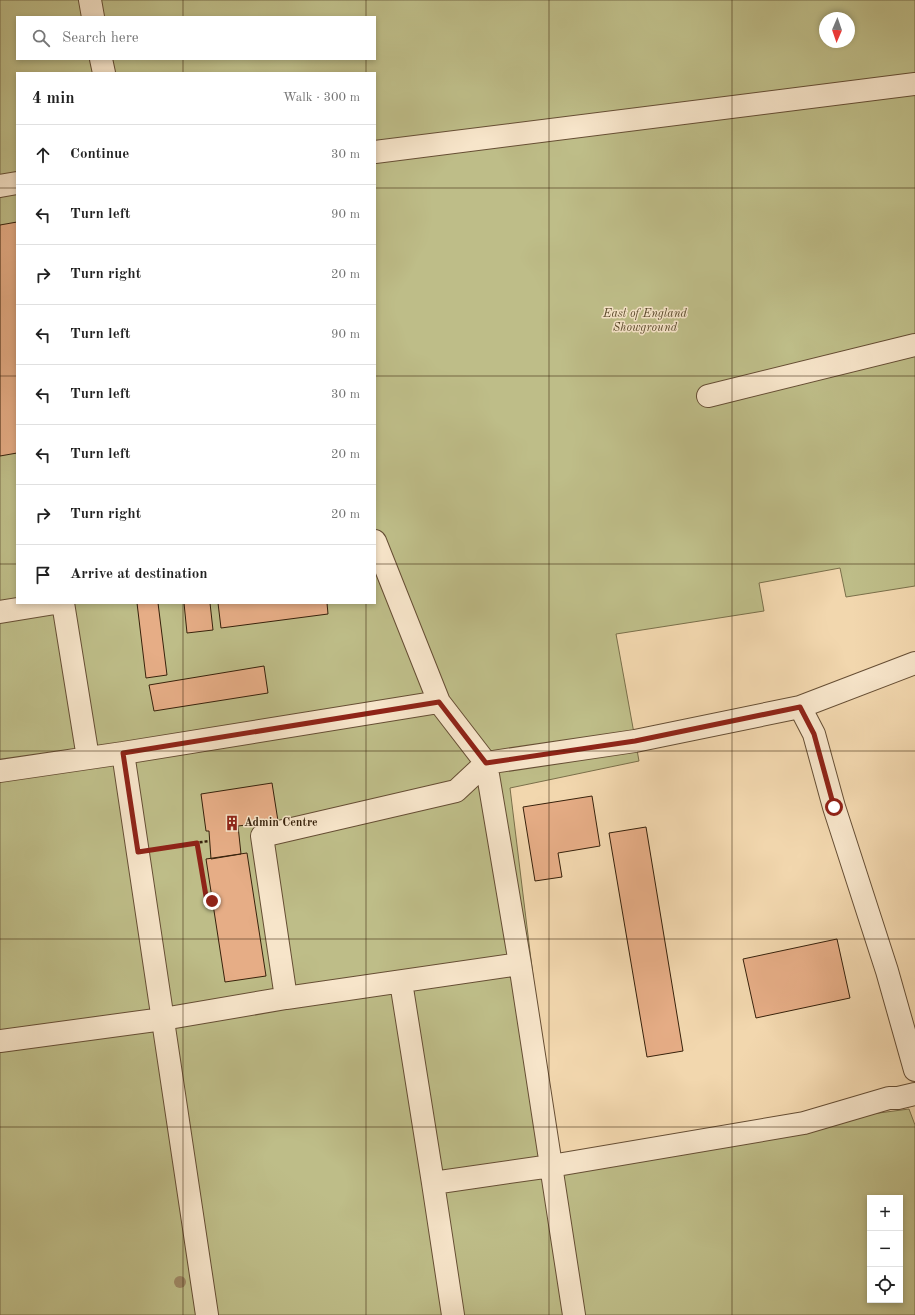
<!DOCTYPE html>
<meta charset="utf-8">
<style>
:root{--surface:#fff;--page:#f2f2f2;--text:#222;--muted:#767676;--line:#e0e0e0}
body{margin:0;font-family:"Old Standard TT",serif;background:var(--page);color:var(--text)}
.controls{position:absolute;right:12px;bottom:12px;display:grid;overflow:hidden;border-radius:0px;box-shadow:0 2px 6px #0003}
.controls button{width:36px;height:36px;display:grid;place-items:center;padding:0;border:0;border-bottom:1px solid var(--line);background:var(--surface);color:var(--text);font:20px sans-serif}
.compass{position:absolute;left:819px;top:12px;width:36px;height:36px;border-radius:50%;background:var(--surface);box-shadow:0 2px 6px #0003;rotate:182deg}
.stop{position:absolute;width:12px;height:12px;margin:-9px;border:3px solid #8f2418;border-radius:50%;background:#fff}
.stop.end{background:#8f2418;border-color:#fff;box-shadow:0 1px 4px #0008}
.list{margin:0;padding:0;list-style:none}
h2{display:flex;justify-content:space-between;align-items:center;height:52px;margin:0;padding:0 16px;font-size:17px}
h2 small{font-size:13px;font-weight:400;color:var(--muted)}
.list li{display:grid;grid-template-columns:26px 1fr auto;gap:12px;align-items:center;box-sizing:border-box;height:60px;padding:0 16px;border-top:1px solid var(--line)}
.list b{display:block;font-size:15px;white-space:nowrap}
.list em{font-size:13px;font-style:normal;color:var(--muted)}
.icon{flex:none;width:22px;height:22px;fill:none;stroke:currentColor;stroke-width:2;stroke-linecap:round;stroke-linejoin:round}
.map{position:relative;flex:none;width:915px;height:1315px;overflow:hidden}
.search{position:absolute;background:var(--surface);box-shadow:0 2px 6px #0003;left:16px;top:16px;width:360px;height:44px;display:flex;align-items:center;gap:10px;box-sizing:border-box;padding:0 14px;border-radius:0px;color:var(--muted);font-size:15px}
.panel{position:absolute;background:var(--surface);box-shadow:0 2px 6px #0003;left:16px;top:72px;width:360px;height:532px;border-radius:0px}
.map>svg:first-child{display:block}
</style>
<div class="map">
<svg width="915" height="1315" viewBox="0 0 915 1315">
<rect width="100%" height="100%" fill="#f2d7ae"/>
<filter id="stains"><feTurbulence type="fractalNoise" baseFrequency=".005" numOctaves="4"/><feColorMatrix values="0 0 0 0 .2 0 0 0 0 .09 0 0 0 0 .02 0 0 0 .5 -.17"/></filter>
<radialGradient id="worn" r=".72"><stop offset=".6" stop-color="#630" stop-opacity="0"/><stop offset="1" stop-color="#630" stop-opacity=".3"/></radialGradient>
<path fill="#bebd88" stroke="#7a6f4a" fill-rule="evenodd" d="M0,0H915V586L846,597L840,568L759,583L764,611L616,634L639,761L510,788L555,1156L909,1109L915,1125V1315H0ZM17,17H375V59H17ZM825,18H849V42H825ZM17,73H375V603H17ZM870,1198H900V1300H870Z"/>
<path fill="#e6ad86" stroke="#37210b" d="M17,222V453L0,456V225Z
M137,603H158L167,675L146,678Z
M184,603H210L213,630L187,633Z
M218,603H327L328,614L221,628Z
M264,666L268,693L154,711L149,685Z
M272,783L278,821L238,826L241,854L211,859L209,831H206L201,794Z
M592,796L600,846L558,853L562,877L535,881L523,807Z
M646,827L683,1051L647,1057L609,833Z
M247,853L266,976L225,982L206,859Z
M837,939L850,998L756,1018L743,959Z"/>
<g fill="none" stroke-linecap="round" stroke-linejoin="round">
<g stroke="#664e34" stroke-width="24">
<path id="minor" d="M90,0L93,17
M101,59L104,73
M375,152L915,84
M0,186L17,183
M708,396L915,345
M375,541L439,702L486,763L520,964L574,1315
M63,603L88,758
M0,612L55,603
M800,707L814,734L834,807L887,971L915,1070
M123,753L207,1315
M0,771L123,753L439,702
M401,982L433,1183L551,1166L804,1123L889,1098H898L915,1094
M286,998L262,836L456,791L486,763L635,741L800,707L915,663
M0,1041L163,1019L286,998L520,964
M433,1183L453,1315"/>
</g>
<path stroke="#37210b" stroke-width="2.5" stroke-dasharray="3 2" stroke-linecap="butt" d="M197,843L207,902L212,901
M160,848L209,841"/>
<use href="#minor" stroke="#f7e5ca" stroke-width="22"/>
</g>
<circle fill="#9e8865" cx="180" cy="1282" r="6"/>
<g fill="none" stroke-linecap="round" stroke-linejoin="round">
<path stroke="#8f2418" stroke-width="5" d="M212,901L207,902L197,843L138,852L123,753L439,702L486,763L635,741L800,707L814,734L834,807"/>
</g>
<path fill="none" stroke="#37210b" stroke-width="1" stroke-opacity="0.55" d="M183,0V17M366,0V17M549,0V1315M732,0V1315M183,59V73M366,59V73M0,188H17M375,188H915M0,376H17M375,376H915M0,564H17M375,564H915M183,603V1315M366,603V1315M0,751H915M0,939H915M0,1127H915"/>
<defs>
<g id="building-bare" transform="scale(1.2)"><path d="M-4-6H4V6H1V3H-1V6H-4ZM-2.5-4.3h1.7v1.8h-1.7ZM.8-4.3h1.7v1.8H.8ZM-2.5-1h1.7V.8h-1.7ZM.8-1h1.7V.8H.8Z" fill="#8f2418" stroke="#f7e5ca" stroke-width="2.5" paint-order="stroke"/></g>
</defs>
<g fill-rule="evenodd">
<use href="#building-bare" x="232" y="823"/>
</g>
<g text-anchor="middle" dominant-baseline="central" stroke-width="3" stroke-linejoin="round" paint-order="stroke">
<g font-size="12" font-style="italic" fill="#59482a" stroke="#f7e5ca">
<text x="645" y="314">East of England<tspan x="645" dy="14">Showground</tspan></text>
</g>
<g font-size="12" font-weight="bold" fill="#37210b" stroke="#f7e5ca" text-anchor="start">
<text x="244" y="823">Admin Centre</text>
</g>
</g>
<rect width="100%" height="100%" filter="url(#stains)"/>
<rect width="100%" height="100%" fill="url(#worn)"/>
</svg>
<div class="controls">
<button>+</button>
<button>−</button>
<button><svg class="icon" aria-label="locate" viewBox="0 0 24 24"><circle cx="12" cy="12" r="6"/><path d="M12 2v4M12 18v4M2 12h4M18 12h4"/></svg></button>
</div>
<svg class="compass" viewBox="-18 -18 36 36"><path d="M0-13l5 13h-10z" fill="#e53935"/><path d="M0 13l5-13h-10z" fill="#767676"/></svg>
<div class="stop" style="left:834px;top:807px"></div>
<div class="stop end" style="left:212px;top:901px"></div>
<div class="search"><svg class="icon" aria-label="search" viewBox="0 0 24 24"><circle cx="10" cy="10" r="6"/><path d="M15 15l6 6"/></svg>Search here</div>
<section class="panel">
<h2>4 min<small>Walk · 300 m</small></h2>
<ul class="list">
<li><svg class="icon" aria-label="ahead" viewBox="0 0 24 24"><path d="M12 20V5M6 11l6-6 6 6"/></svg><div><b>Continue</b></div><em>30 m</em></li>
<li><svg class="icon" aria-label="left" viewBox="0 0 24 24"><path d="M17 20v-9H6M10 6l-5 5 5 5"/></svg><div><b>Turn left</b></div><em>90 m</em></li>
<li><svg class="icon" aria-label="right" viewBox="0 0 24 24"><path d="M7 20v-9h11M14 6l5 5-5 5"/></svg><div><b>Turn right</b></div><em>20 m</em></li>
<li><svg class="icon" aria-label="left" viewBox="0 0 24 24"><path d="M17 20v-9H6M10 6l-5 5 5 5"/></svg><div><b>Turn left</b></div><em>90 m</em></li>
<li><svg class="icon" aria-label="left" viewBox="0 0 24 24"><path d="M17 20v-9H6M10 6l-5 5 5 5"/></svg><div><b>Turn left</b></div><em>30 m</em></li>
<li><svg class="icon" aria-label="left" viewBox="0 0 24 24"><path d="M17 20v-9H6M10 6l-5 5 5 5"/></svg><div><b>Turn left</b></div><em>20 m</em></li>
<li><svg class="icon" aria-label="right" viewBox="0 0 24 24"><path d="M7 20v-9h11M14 6l5 5-5 5"/></svg><div><b>Turn right</b></div><em>20 m</em></li>
<li><svg class="icon" aria-label="arrive" viewBox="0 0 24 24"><path d="M6 21V4h12l-3 4 3 4H6"/></svg><div><b>Arrive at destination</b></div></li>
</ul>
</section>
</div>
